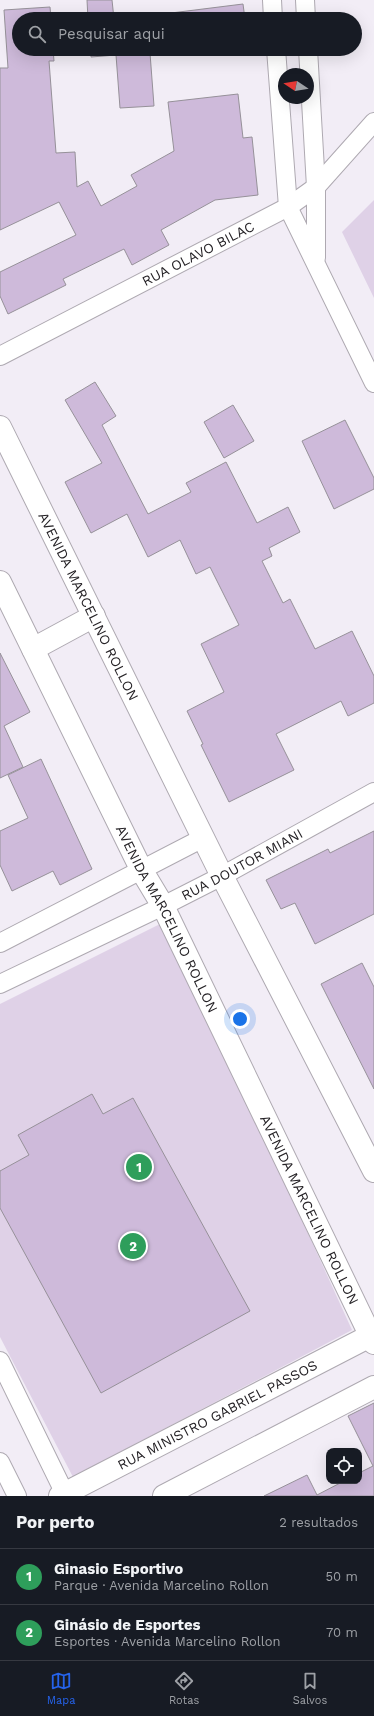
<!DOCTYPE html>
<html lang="pt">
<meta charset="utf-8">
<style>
:root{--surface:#171b24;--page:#242831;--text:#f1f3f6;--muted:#9ea1a6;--line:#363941;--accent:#2563eb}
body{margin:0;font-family:"Work Sans",sans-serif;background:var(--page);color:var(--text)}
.controls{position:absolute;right:12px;bottom:12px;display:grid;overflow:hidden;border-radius:8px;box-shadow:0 4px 16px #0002}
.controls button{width:36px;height:36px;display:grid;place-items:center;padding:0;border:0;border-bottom:1px solid var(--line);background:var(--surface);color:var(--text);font:20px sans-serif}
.compass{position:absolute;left:278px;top:68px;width:36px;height:36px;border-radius:50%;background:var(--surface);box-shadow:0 4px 16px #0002;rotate:282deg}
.you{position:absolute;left:240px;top:1019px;width:14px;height:14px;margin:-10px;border:3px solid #fff;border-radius:50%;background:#1a73e8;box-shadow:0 0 0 6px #1a73e833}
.badge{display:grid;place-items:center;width:26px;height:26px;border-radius:50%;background:var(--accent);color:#fff;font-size:13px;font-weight:700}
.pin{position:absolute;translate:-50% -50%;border:2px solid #fff;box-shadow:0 1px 4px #0006}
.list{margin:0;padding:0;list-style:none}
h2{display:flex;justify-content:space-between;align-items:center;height:52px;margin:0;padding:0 16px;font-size:17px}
h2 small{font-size:13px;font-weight:400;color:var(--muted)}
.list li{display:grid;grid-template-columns:26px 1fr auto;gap:12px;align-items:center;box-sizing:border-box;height:56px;padding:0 16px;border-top:1px solid var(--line)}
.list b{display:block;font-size:15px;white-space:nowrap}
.list p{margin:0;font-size:13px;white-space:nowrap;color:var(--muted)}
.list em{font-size:13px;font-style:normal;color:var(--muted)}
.icon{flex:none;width:22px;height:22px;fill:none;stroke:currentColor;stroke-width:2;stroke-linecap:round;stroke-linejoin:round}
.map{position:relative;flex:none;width:374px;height:1496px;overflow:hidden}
.search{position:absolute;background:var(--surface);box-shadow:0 4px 16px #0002;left:12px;right:12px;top:12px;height:44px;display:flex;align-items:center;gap:10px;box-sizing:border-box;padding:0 14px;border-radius:22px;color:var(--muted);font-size:15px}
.sheet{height:164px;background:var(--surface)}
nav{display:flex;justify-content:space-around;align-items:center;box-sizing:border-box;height:56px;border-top:1px solid var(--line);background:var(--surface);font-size:11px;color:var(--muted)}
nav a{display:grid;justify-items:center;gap:2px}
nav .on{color:var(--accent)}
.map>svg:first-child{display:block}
</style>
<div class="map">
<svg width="374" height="1496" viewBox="0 0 374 1496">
<rect width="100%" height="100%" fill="#f2edf6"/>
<path fill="#dfd1e7" d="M374,200V298L342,232Z
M166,921L352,1330L73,1477L0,1337V1004Z"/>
<path fill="#cebada" stroke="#969199" d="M87,0H112L114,19H88Z
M243,4L245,19H172L171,13Z
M50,7L51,19H19V49H53L54,61H49L56,153L75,152L77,187L88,181L101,206L137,186L131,175L174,151L168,102L238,94L243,138L252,137L258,195L215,200L161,230L169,245L132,265L124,249L63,279L66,285L8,314L0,296V272L76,235L59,202L0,230V68H8L4,10Z
M91,49H116V55L91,57Z
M150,53L154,106L120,108L116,55Z
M95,382L116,416L102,425L148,514L191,492L186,483L226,462L257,523L288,507L300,532L269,548L272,556L262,561L283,603L290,599L315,649L352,631L374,676V703L348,716L341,701L276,734L294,770L229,802L201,745L203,744L187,711L224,692L201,644L239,625L210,567L196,574L180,540L148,557L127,514L91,533L65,482L102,463L65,400Z
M233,405L254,441L224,458L204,422Z
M345,420L374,478V489L334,509L302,441Z
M0,653L30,712L4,726L23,767L0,778Z
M41,759L92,869L60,885L53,871L12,891L0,865V831L28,818L8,775Z
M374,831V914L315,944L295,903L281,909L266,880L328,849L330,853Z
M362,963L374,987V1089L321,984Z
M92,1094L103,1114L133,1098L250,1311L101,1393L0,1208V1171L29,1155L18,1135Z
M374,1403V1496H264L307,1475L317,1495L344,1481H359V1473L373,1466L348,1416Z"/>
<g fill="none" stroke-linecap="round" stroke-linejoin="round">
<g stroke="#aea9b1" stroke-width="20">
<g id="minor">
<path d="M272,0L273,19"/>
<path d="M305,0L306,19"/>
<path d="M276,49L288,207L374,383"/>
<path d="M308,49L316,187V258"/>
<path id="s1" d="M0,356L288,207L316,187L374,122"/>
<path d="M0,943L203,838"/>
<path id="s2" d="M0,984L163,906L222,876L374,792"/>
<path d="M0,1361L66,1496"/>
<path d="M0,1462L17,1496"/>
</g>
</g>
<g stroke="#aea9b1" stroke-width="24">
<g id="tertiary">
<path id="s3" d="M60,1496L370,1336"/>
<path d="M164,1496L374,1387"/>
</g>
</g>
<g stroke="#aea9b1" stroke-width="24">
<g id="secondary">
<path id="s4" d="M0,427L222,876L374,1171"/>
<path id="s5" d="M0,582L142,871L163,906L176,933L374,1343"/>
<path d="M33,649L94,616"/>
</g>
</g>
<use href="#minor" stroke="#fff" stroke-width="18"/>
<use href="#tertiary" stroke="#fff" stroke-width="22"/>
<use href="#secondary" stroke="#fff" stroke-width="22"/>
</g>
<g text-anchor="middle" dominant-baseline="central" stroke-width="3.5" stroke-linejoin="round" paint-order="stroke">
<g font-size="14" fill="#252226" stroke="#fff">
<text stroke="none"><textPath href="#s1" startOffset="223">RUA OLAVO BILAC</textPath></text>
<text stroke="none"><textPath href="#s4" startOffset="200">AVENIDA MARCELINO ROLLON</textPath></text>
<text stroke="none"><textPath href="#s2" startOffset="270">RUA DOUTOR MIANI</textPath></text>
<text stroke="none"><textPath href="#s5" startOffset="376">AVENIDA MARCELINO ROLLON</textPath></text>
<text stroke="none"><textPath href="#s5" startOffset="700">AVENIDA MARCELINO ROLLON</textPath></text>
<text stroke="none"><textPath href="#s3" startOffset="177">RUA MINISTRO GABRIEL PASSOS</textPath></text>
</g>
</g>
</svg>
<div class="controls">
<button><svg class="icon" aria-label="locate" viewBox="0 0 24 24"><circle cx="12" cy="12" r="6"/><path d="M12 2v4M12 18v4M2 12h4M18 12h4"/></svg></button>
</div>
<svg class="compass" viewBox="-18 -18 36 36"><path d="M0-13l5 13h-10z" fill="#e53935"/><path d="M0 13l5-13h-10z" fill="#9ea1a6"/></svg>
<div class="you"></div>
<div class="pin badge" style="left:139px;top:1167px;background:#2e9e5b">1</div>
<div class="pin badge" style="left:133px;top:1246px;background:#2e9e5b">2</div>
<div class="search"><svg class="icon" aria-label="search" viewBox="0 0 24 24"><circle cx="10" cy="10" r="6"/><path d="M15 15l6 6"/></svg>Pesquisar aqui</div>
</div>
<section class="sheet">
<h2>Por perto<small>2 resultados</small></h2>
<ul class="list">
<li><span class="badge" style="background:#2e9e5b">1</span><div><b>Ginasio Esportivo</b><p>Parque · Avenida Marcelino Rollon</p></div><em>50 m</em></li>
<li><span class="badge" style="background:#2e9e5b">2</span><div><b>Ginásio de Esportes</b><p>Esportes · Avenida Marcelino Rollon</p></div><em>70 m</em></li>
</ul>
</section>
<nav>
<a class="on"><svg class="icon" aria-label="map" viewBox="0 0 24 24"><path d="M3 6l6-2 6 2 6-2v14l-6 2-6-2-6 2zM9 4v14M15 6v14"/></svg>Mapa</a>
<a><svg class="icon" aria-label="directions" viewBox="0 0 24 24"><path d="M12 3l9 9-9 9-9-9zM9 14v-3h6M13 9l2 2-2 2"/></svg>Rotas</a>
<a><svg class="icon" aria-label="saved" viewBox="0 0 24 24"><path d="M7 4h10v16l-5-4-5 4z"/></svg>Salvos</a>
</nav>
